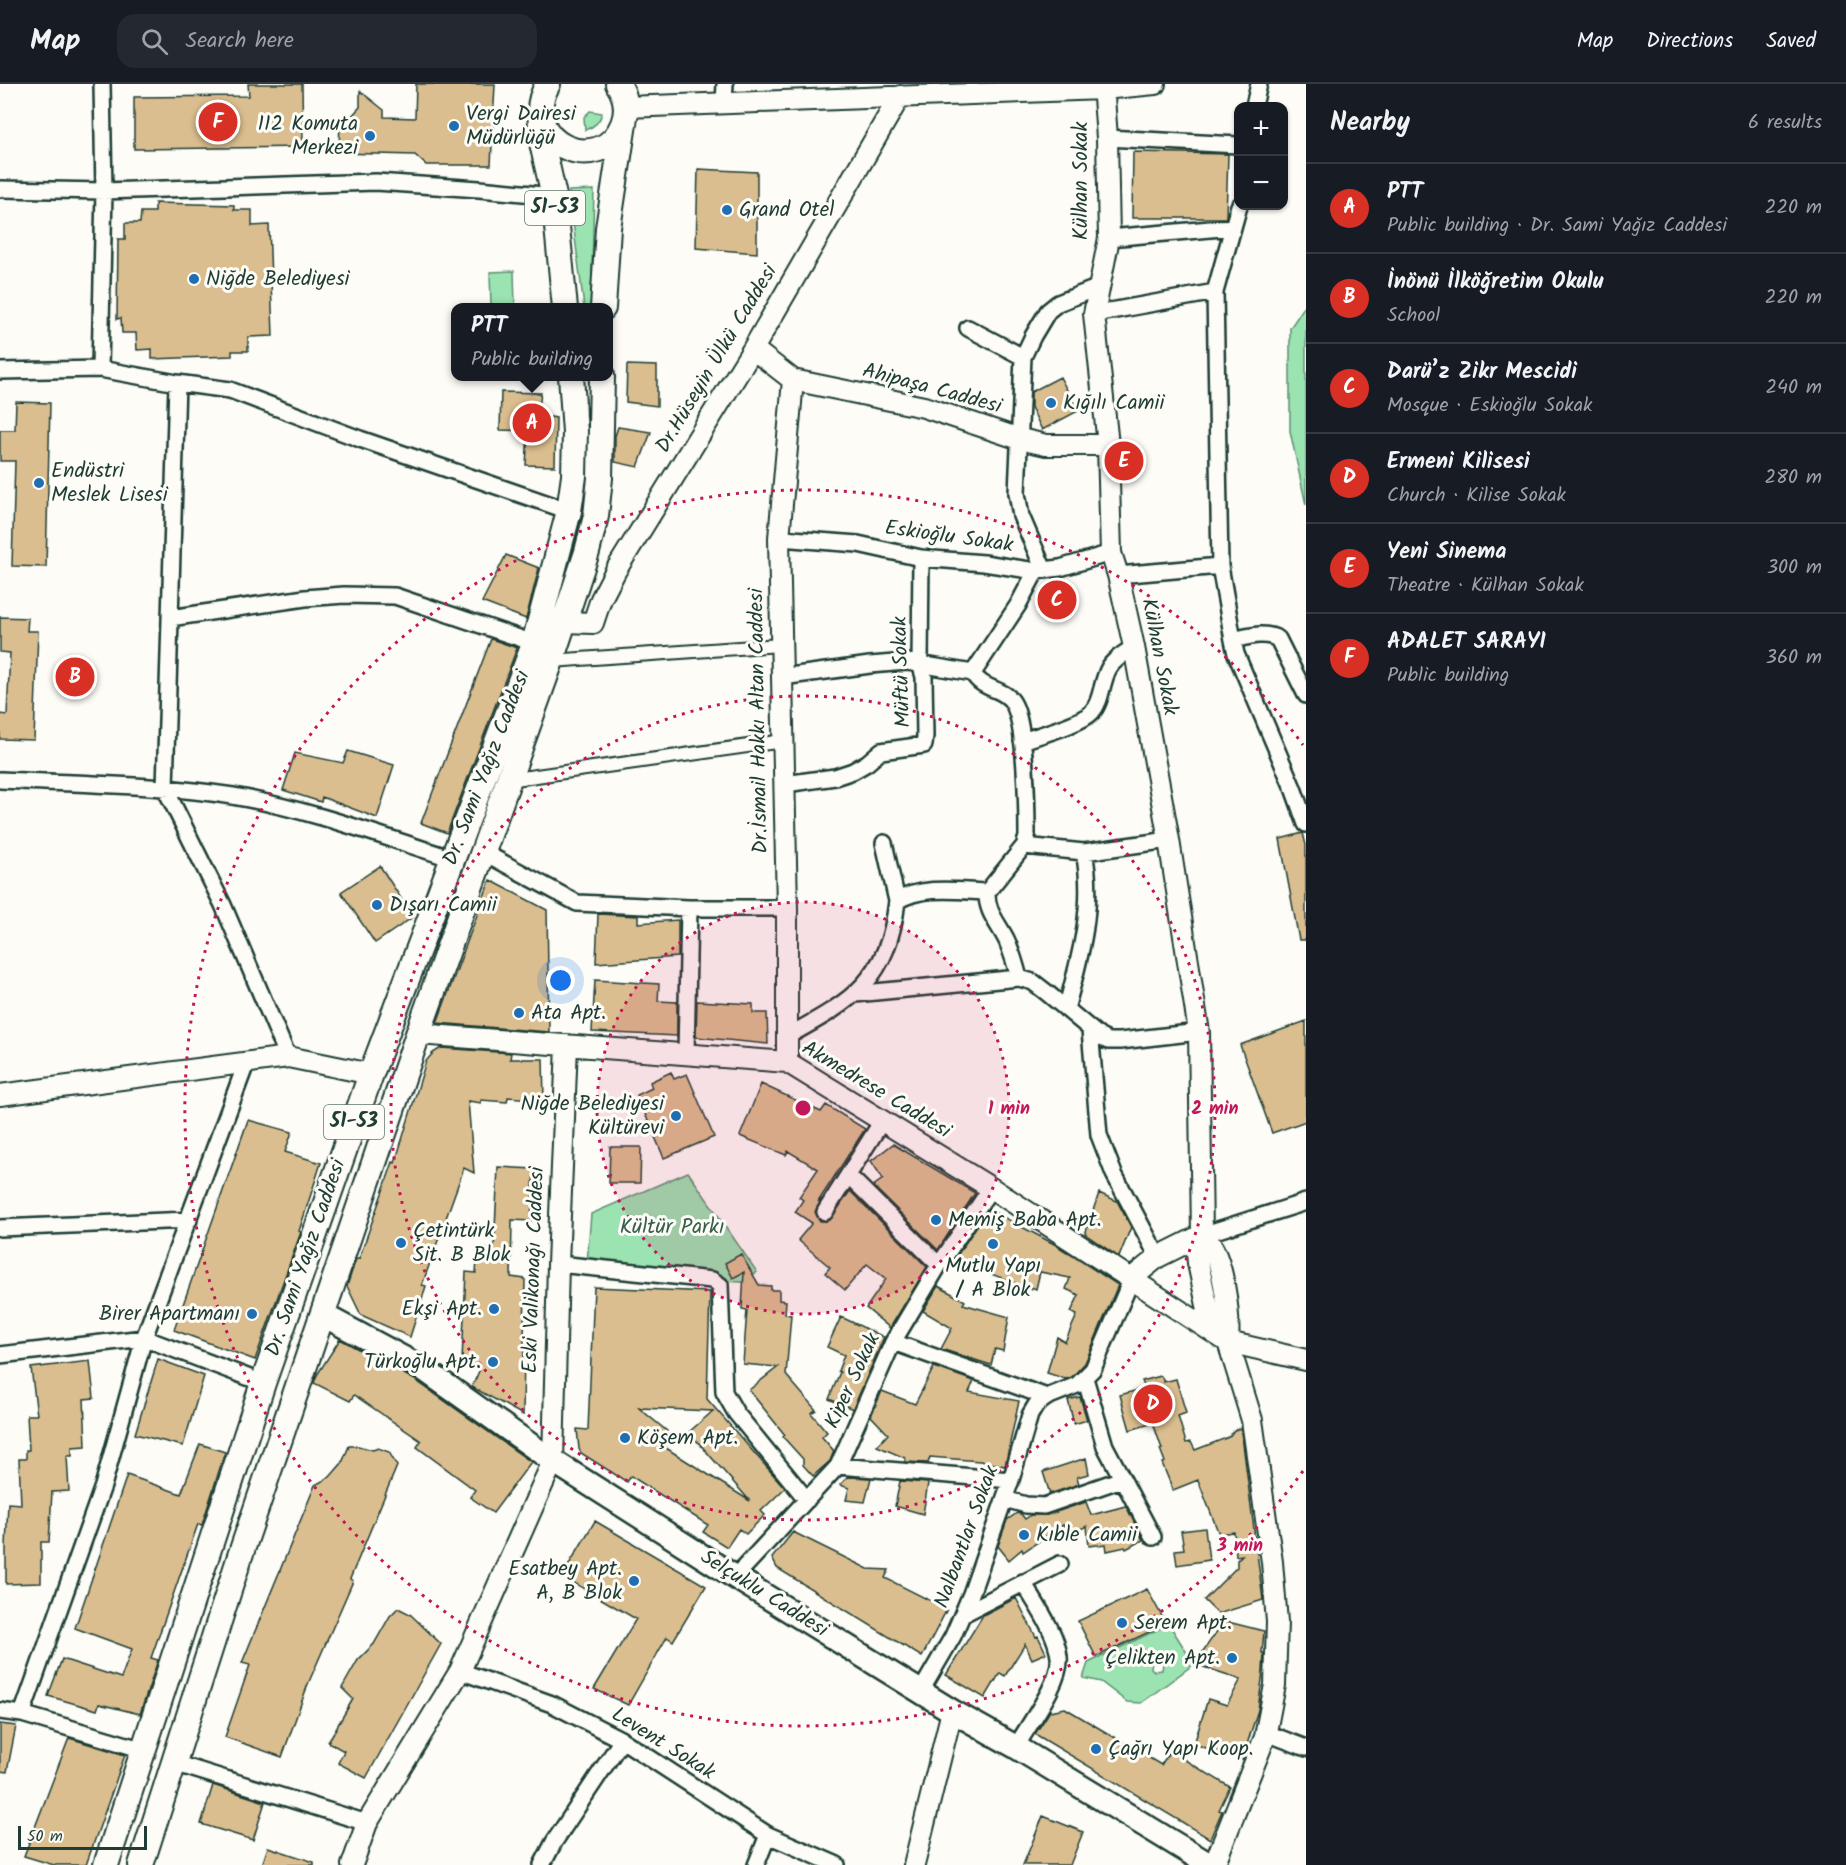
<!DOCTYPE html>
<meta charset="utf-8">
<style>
:root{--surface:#171b24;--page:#242831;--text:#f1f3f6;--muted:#9ea1a6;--line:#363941;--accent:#d93025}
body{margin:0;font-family:Kalam,sans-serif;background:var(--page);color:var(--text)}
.controls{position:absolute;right:18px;top:18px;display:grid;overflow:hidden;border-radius:12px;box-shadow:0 2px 4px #0004}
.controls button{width:54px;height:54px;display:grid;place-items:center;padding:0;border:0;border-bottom:2px solid var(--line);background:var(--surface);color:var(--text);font:30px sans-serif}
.scale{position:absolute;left:18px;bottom:15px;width:129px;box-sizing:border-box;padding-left:6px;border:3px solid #1f3d34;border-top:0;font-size:16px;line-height:21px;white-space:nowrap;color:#1f3d34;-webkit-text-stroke:4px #fdfcf7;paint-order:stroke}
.you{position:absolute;left:561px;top:897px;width:21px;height:21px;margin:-15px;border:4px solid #fff;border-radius:50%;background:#1a73e8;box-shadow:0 0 0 9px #1a73e833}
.badge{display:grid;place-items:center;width:39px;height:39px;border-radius:50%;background:var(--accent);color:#fff;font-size:20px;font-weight:700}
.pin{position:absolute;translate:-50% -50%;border:3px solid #fff;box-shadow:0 2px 6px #0006}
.popup{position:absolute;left:451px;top:219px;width:162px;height:78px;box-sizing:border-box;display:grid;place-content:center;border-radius:12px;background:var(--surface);filter:drop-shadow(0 2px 4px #0005);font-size:20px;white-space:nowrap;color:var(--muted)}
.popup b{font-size:22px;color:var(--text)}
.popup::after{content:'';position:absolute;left:50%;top:100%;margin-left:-12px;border:12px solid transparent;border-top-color:var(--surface)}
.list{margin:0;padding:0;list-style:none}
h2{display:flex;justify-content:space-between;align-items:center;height:78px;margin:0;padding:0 24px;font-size:26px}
h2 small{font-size:20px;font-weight:400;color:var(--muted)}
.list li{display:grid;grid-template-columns:39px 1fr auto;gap:18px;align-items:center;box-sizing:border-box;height:90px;padding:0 24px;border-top:2px solid var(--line)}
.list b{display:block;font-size:22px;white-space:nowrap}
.list p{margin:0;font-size:20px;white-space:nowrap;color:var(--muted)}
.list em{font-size:20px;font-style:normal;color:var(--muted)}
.icon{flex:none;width:33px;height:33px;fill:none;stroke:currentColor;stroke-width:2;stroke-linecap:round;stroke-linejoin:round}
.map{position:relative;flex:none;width:1306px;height:1781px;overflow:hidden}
header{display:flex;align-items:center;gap:36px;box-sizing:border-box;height:84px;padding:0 30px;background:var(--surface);border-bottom:2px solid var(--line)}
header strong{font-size:28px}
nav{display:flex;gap:33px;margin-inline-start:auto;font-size:21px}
.search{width:420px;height:54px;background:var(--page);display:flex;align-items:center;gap:15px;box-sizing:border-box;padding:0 21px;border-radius:18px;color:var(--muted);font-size:22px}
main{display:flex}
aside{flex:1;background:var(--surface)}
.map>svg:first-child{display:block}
</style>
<header>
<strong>Map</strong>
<div class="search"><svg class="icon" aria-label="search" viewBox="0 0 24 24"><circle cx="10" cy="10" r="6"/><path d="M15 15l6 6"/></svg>Search here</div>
<nav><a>Map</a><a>Directions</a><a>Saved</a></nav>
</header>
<main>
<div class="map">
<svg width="1306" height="1781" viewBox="0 0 1306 1781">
<rect width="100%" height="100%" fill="#fdfcf7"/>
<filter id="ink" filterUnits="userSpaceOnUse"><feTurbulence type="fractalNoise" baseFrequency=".0167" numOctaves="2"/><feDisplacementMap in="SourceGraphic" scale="12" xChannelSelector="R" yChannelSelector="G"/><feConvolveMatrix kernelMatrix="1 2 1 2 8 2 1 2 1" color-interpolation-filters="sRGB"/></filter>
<g filter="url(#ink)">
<path fill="#9be3b1" stroke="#5d9072" stroke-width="1.5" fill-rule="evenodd" d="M590,27L602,29C600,38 594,43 585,46L584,33Z
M594,106L591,223H584L569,107Z
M514,187L515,223H491L490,188Z
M1306,220V421L1290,347V244Z
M688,1088L757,1188L742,1198L722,1197L721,1191L587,1179L591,1130Z
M1169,1540L1194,1580L1141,1619L1127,1618L1101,1598L1083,1594L1088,1579ZM1163,1572L1166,1578L1163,1579L1162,1586L1154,1587L1151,1584L1152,1578Z"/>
<path fill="#dbbe8f" stroke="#1f3d34" stroke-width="1.5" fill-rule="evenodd" d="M248,0H302L303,63L134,65V13L249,12Z
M416,0H495L491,81H426L415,71L339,69L340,33L350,34L360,23V7L384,26V33L415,34Z
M1133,68L1228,70L1226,134H1132Z
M698,85L757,88V169L696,164Z
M155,119L234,121V126H252V142L269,141L273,252L248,253V267H232V272L152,275V265L137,266L136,249H122L121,234L117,235L118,155H125V139H140L141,128H155Z
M627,281L657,282V322L626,318Z
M1060,293L1078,327L1042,346L1031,323V308Z
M501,308L541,309L538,331L556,334L555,382L526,381L528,347L500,346Z
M16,318L50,319L46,483L12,482L15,377H0V346H15Z
M618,343L651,348L638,383L615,378V352Z
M506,471L539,484L526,535L482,518Z
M1065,506L1067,524L1048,526L1046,508Z
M0,533L28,534L27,547H38L34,656L0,655V630L7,631L10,569L0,568Z
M491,555L517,564L447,749L421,739Z
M348,667L394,681L377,734L322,713L321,718L283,706L295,669L343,679Z
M1303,749L1306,761V856H1299L1280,755Z
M380,782L413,833L375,859L341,808Z
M490,796L547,826L549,948L437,939Z
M598,830L638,832V839L678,836V873L596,879Z
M595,896L659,900L658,917L677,918V952L592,948Z
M697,917L753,920V929H767L768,960L696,953Z
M1306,937V1037L1272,1049L1240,961Z
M441,964L511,969L510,975H543L544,1016L508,1013L507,1018L481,1016V1019L468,1017L474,1089L464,1084L422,1201L426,1202L410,1253L361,1231L347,1202L356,1175H359L393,1078L395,1079L426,977L433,969Z
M671,988L674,995L687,990L714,1053L664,1074L637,1011L652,1004L650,998Z
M761,1000L821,1028L826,1021L865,1045L818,1118L821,1116L815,1128L820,1137L830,1136L850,1107L927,1183L890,1244L866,1224L886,1195L867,1180L845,1206L825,1189L830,1183L798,1156L812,1139L795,1128L803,1116L799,1113L818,1085L788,1067L786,1071L740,1052Z
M248,1036L292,1048L285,1068L321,1079L299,1147L301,1148L255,1276L174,1246Z
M893,1060L975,1109L938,1166L873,1102L883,1095L871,1077Z
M610,1063H641L640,1099H609Z
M498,1083L534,1085L531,1137L512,1136L511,1193L525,1195L523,1331L472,1303L480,1285L462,1277L466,1188L476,1189L478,1165H494Z
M1099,1109L1117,1117L1131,1143L1119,1173L1085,1150Z
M988,1125L1056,1161L1118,1201L1085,1279L1072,1293L1066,1295L1047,1289L1057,1253L1065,1258L1077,1231L1071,1228L1079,1211L1066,1205L1070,1194L1040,1188L1036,1205L1031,1203V1205L954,1176Z
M741,1170L759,1201L771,1202V1206H779V1216L786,1217L785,1230L791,1231L786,1291L816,1326L811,1329L827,1348L822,1353L834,1367L830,1377L813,1392L803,1381V1375L783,1353L785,1351L749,1306L778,1283L743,1280L747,1226L742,1225L744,1188L733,1194L725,1179Z
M938,1202L965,1217L963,1220L1009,1233L1003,1267L995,1265L991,1281L941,1265L952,1244L923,1227Z
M594,1203L710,1208L707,1315L785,1404L761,1427L765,1431L746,1450L739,1445L727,1463L703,1448L708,1441L631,1392L627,1398L581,1369L579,1365L577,1345L588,1346ZM639,1324L713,1327L689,1348L750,1417L658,1359L667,1347Z
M841,1233L884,1253L853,1325L829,1315L840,1288L838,1287L844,1271L827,1263Z
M340,1255L415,1296L531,1378L493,1429L470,1413L475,1406L417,1363L421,1357L354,1311L350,1317L314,1299L317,1291Z
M158,1275L204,1292L183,1362L135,1350Z
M90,1277L94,1314L84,1315L86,1362L72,1363V1372H67L69,1407L52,1408L49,1458H41V1499L6,1500V1462L8,1419L21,1420L19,1375H26V1366H29L27,1331H37L31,1284Z
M934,1283L974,1297L969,1308L1019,1317L1005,1382L980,1377L930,1373L928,1379L905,1378V1374L877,1362L888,1350L871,1332L882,1307L915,1320Z
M1161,1292L1164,1298L1176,1295L1186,1329L1178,1332L1186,1359L1191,1358L1195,1366L1229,1353L1234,1346L1241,1344L1263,1516L1218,1530L1204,1516L1237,1483V1476L1242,1471L1236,1472L1234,1448L1219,1450L1198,1396L1173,1406L1162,1379L1165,1378L1160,1365H1162L1153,1339L1130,1346L1120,1311L1145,1304L1142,1297Z
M1080,1313L1087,1336L1074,1340L1068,1316Z
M200,1360L225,1368L202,1441L198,1440L151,1574L158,1576L140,1630L99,1620L97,1626L48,1612L62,1575L121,1594L132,1565L75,1544L127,1391L181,1410Z
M349,1362H358L373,1366L378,1364L389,1368L397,1382L350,1495L353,1497L308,1600L282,1673L225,1653L250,1581L242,1579L315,1401L330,1393L342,1379Z
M1086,1374L1089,1390L1077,1393L1079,1400L1050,1410L1043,1388Z
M848,1393L871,1394L865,1418L846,1416L849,1404L840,1401Z
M900,1397L928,1399L923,1430L895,1422Z
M1086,1418L1091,1431L1126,1422L1143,1456L1126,1465L1125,1463L1107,1467L1106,1460L1089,1462L1087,1442L1067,1451L1063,1441L1023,1468L1022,1465L1009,1476L998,1462L1007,1436L1017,1429L1021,1430L1025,1435L1031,1431H1047Z
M595,1437L706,1502L673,1557L667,1553L628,1621L594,1605L636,1535L562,1492Z
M1205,1444L1209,1476L1177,1481L1175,1466L1184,1465L1181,1447Z
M793,1448L868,1485L889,1486L885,1494L947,1525L922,1573L777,1484L772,1474Z
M1147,1505L1166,1540L1096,1573L1078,1537Z
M1016,1514L1036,1553L1038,1552L1046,1569L1032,1575L1025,1560L1005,1592L1000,1589L985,1614L946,1591L983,1531Z
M398,1524L410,1530L441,1560L366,1694L338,1679L344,1667L328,1658L353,1615L342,1604L358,1576L374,1560L390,1532Z
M1224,1537L1264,1547L1262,1569H1264L1263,1587L1258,1626L1242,1676L1194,1660L1208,1615L1227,1621L1241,1595L1194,1580Z
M1065,1624L1161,1681L1170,1667L1230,1703L1219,1726L1222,1727L1210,1755L1035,1650L1050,1627Z
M0,1640L16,1642L7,1688L0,1687Z
M69,1654L125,1671L86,1781H54L24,1772Z
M213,1701L265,1718L253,1756L201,1740Z
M1043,1732L1083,1748L1070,1781H1023Z
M268,1763L314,1778V1781H262Z"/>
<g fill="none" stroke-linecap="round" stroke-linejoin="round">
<g stroke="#1f3d34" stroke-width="16">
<path id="pedestrian" d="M551,577L781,561
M508,696L783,657"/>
</g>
<g stroke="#1f3d34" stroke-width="20">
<path id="minor" d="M724,19L725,0
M1254,22L1259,0
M1107,54L1238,61
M0,105L104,107L376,98L479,105L554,112
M1109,154L1233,143
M1094,230L1215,208
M968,244L1023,273
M100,285L104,107L102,0
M0,287L100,285L177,299L230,306L360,355L569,427
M177,299L165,704L223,821L288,973
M779,454L858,460L921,474L984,479L1036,487L1060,484L1111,469
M1220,482L1233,556C1247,553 1265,547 1278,555L1306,611
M1044,486L1021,432L1017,409L1023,273L1033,252L1048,227L1058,219L1099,203
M1118,491L1220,482L1215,208L1239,122
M170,534L305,514L344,511L395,512L534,559
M1233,556L1236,570L1293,704L1306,740
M782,593L870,581L907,578L973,589
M1022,657C1039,651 1081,640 1092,628C1102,617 1101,598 1109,584C1114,575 1125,569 1134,563
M0,696C78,700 156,700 233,712C308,725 381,752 453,775
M785,700L835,693L853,687L867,679L881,667L924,661L925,652L924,593L920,579L921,474
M884,759L897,817
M1024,762L1084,768L1169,756
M483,768L577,819L689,824H787
M1019,894C1016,882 1012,869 1007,857C999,840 986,828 987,808L1024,762L1027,753C1027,725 1026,641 1013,619C1004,603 982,607 973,589L1018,521L1036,487
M855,910L1019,894L1033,898L1046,908L1100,953L1108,957H1120L1199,948
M1066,925C1080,874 1095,821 1084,768
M1090,946L1099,1051L1114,1090L1158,1173
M786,953C851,917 888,898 897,817C922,801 959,807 987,808
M686,970L689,824
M848,1091L939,1181
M825,1128L882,1037
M0,1144L189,1136
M1202,1151L1306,1118
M558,1180L712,1196L720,1201L724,1308L736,1329L807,1416
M893,1258L1047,1313
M0,1271L144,1254L263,1299
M1085,1294L1105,1362L1153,1453
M838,1382L1011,1396
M1005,1415L1026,1421L1044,1422L1122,1395
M735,1493L838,1382L893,1258L939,1181L991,1104
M963,1530L1060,1480
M460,1587L552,1620L622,1656L768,1751L837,1781
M921,1607L953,1552L971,1510L1011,1396L1030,1331L1036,1321L1047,1313L1077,1301L1093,1285L1132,1194
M0,1627L22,1630L144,1666
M22,1630L103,1402L144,1254L247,977
M1264,1648L1306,1664
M1016,1663C1028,1641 1062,1597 1059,1573C1057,1549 1035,1519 1023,1498
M174,1679L367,1739
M542,1781L554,1758L622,1656
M756,1781L768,1751"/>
</g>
<g stroke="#1f3d34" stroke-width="24">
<path id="tertiary" d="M1103,0L1107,54L1109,154L1094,230L1108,361L1111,469L1118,491L1134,563L1169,756L1199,948L1202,1151L1158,1173L1132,1194
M626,23L1103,5L1155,0
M753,265L793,296L924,323L1020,355L1046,361H1108
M564,538L593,539L601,515L616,486L753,265L900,12
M418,950L787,978L991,1104L1228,1258L1306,1276
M787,978V824L779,454L793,296
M0,1011L288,973L371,990
M352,1781L367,1739L460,1587L553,1377L558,1180L567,961
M914,1781L952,1627
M1214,1781L1265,1653L1275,1601L1277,1538L1272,1478L1252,1336L1228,1258L1208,1226L1198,1179L1197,1169L1202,1151C1224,1166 1230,1233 1228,1258"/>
</g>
<g stroke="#1f3d34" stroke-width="27">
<path id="secondary" d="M323,1231L422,1284L553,1377L735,1493L952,1627L1016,1663L1210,1781"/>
</g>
<g stroke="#1f3d34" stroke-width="28">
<path id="primary" d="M548,0C514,58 601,96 623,40C628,27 626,12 618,0
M540,26L542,59L554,112L565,224
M603,224L608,144L625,33
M106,1781L263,1299L371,990L533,563L569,427L574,392L575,348L571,292
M141,1781L240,1472L418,950L551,577L587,468L596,432L600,394L602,292"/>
</g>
<use href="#pedestrian" stroke="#fdfcf7" stroke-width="12"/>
<use href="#minor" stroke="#fdfcf7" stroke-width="15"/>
<use href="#tertiary" stroke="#fdfcf7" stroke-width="20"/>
<use href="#secondary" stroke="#fdfcf7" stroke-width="22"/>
<use href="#primary" stroke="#fdfcf7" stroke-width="24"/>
</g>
</g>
<circle cx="803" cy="1024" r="206" fill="#c2185b" fill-opacity=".12"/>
<g fill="none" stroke="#c2185b" stroke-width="3" stroke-dasharray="3 6">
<circle cx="803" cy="1024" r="206"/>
<circle cx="803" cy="1024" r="412"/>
<path d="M1303 1387A618 618 0 1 1 1303 661"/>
</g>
<g fill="#1f6fb2" stroke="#fdfcf7" stroke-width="2">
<circle cx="454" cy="42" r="6"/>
<circle cx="370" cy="52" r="6"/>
<circle cx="727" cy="126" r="6"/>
<circle cx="194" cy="195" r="6"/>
<circle cx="1051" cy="319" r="6"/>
<circle cx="39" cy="399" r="6"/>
<circle cx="377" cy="821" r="6"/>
<circle cx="519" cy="929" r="6"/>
<circle cx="676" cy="1032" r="6"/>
<circle cx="936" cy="1136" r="6"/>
<circle cx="401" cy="1159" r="6"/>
<circle cx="993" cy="1160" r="6"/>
<circle cx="494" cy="1225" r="6"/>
<circle cx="252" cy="1230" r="6"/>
<circle cx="493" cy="1278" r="6"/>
<circle cx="625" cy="1354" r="6"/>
<circle cx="1024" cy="1451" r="6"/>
<circle cx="634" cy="1497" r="6"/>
<circle cx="1122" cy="1539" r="6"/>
<circle cx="1232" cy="1574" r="6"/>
<circle cx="1096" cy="1665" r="6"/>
</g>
<g text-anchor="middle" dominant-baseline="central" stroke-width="6" stroke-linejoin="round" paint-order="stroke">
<g fill="#fdfcf7" stroke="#62766e" stroke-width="1.5">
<rect x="525" y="107" width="60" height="34" rx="4.5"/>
<rect x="324" y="1021" width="60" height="34" rx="4.5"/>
</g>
<g font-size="20" font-weight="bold" fill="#1f3d34">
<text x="555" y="124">51-53</text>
<text x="354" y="1038">51-53</text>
</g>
<g font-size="21" fill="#1f3d34" stroke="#fdfcf7" text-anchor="start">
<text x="466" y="30">Vergi Dairesi<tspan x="466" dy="24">Müdürlüğü</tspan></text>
<text x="358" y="40" text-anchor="end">112 Komuta<tspan x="358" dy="24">Merkezi</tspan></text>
<text x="739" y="126">Grand Otel</text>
<text x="206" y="195">Niğde Belediyesi</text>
<text x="1063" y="319">Kığılı Camii</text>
<text x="51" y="387">Endüstri<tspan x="51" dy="24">Meslek Lisesi</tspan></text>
<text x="389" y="821">Dışarı Camii</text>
<text x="531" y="929">Ata Apt.</text>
<text x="664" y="1020" text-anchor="end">Niğde Belediyesi<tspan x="664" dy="24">Kültürevi</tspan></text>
<text x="948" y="1136">Memiş Baba Apt.</text>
<text x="413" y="1147">Çetintürk<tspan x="413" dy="24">Sit. B Blok</tspan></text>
<text x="993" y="1182" text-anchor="middle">Mutlu Yapı<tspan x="993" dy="24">/ A Blok</tspan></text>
<text x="482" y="1225" text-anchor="end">Ekşi Apt.</text>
<text x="240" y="1230" text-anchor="end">Birer Apartmanı</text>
<text x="481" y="1278" text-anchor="end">Türkoğlu Apt.</text>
<text x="637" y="1354">Köşem Apt.</text>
<text x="1036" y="1451">Kıble Camii</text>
<text x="622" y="1485" text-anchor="end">Esatbey Apt.<tspan x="622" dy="24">A, B Blok</tspan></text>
<text x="1134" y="1539">Serem Apt.</text>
<text x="1220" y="1574" text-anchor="end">Çelikten Apt.</text>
<text x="1108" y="1665">Çağrı Yapı Koop.</text>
</g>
<g font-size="21" fill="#1f3d34" stroke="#fdfcf7">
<text transform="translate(1081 97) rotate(-90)">Külhan Sokak</text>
<text transform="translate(717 275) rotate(-59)">Dr.Hüseyin Ülkü Caddesi</text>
<text transform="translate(932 305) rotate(15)">Ahipaşa Caddesi</text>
<text transform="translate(949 453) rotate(8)">Eskioğlu Sokak</text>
<text transform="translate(1159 573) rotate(79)">Külhan Sokak</text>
<text transform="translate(902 588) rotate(-92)">Müftü Sokak</text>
<text transform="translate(759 637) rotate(-91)">Dr.İsmail Hakkı Altan Caddesi</text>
<text transform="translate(487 684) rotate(-69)">Dr. Sami Yağız Caddesi</text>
<text transform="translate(876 1006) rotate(31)">Akmedrese Caddesi</text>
<text transform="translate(306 1174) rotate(-71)">Dr. Sami Yağız Caddesi</text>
<text transform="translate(534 1186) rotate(-88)">Eski Valikonağı Caddesi</text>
<text transform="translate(853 1297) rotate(-65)">Kiper Sokak</text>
<text transform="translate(967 1453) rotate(-70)">Nalbantlar Sokak</text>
<text transform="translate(764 1510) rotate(32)">Selçuklu Caddesi</text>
<text transform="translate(663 1660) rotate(32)">Levent Sokak</text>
</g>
<g font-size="21" fill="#385e4d" stroke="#fdfcf7">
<text x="672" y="1143">Kültür Parkı</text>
</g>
</g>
<circle cx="803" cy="1024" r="9" fill="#c2185b" stroke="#fdfcf7" stroke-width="3"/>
<g font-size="18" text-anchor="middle" font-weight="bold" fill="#c2185b" stroke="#fdfcf7" stroke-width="6" stroke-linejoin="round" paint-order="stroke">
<text x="1009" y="1030">1 min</text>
<text x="1215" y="1030">2 min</text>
<text x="1240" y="1467">3 min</text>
</g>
</svg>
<div class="controls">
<button>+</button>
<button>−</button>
</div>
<div class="scale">50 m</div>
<div class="you"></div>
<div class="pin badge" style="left:532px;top:339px">A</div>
<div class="popup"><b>PTT</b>Public building</div>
<div class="pin badge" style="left:75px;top:593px">B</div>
<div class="pin badge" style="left:1057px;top:516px">C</div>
<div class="pin badge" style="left:1153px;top:1320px">D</div>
<div class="pin badge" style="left:1124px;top:377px">E</div>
<div class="pin badge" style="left:218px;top:38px">F</div>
</div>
<aside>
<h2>Nearby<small>6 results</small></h2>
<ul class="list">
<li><span class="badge">A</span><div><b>PTT</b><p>Public building · Dr. Sami Yağız Caddesi</p></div><em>220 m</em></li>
<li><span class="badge">B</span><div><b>İnönü İlköğretim Okulu</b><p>School</p></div><em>220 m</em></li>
<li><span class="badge">C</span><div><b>Darü’z Zikr Mescidi</b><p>Mosque · Eskioğlu Sokak</p></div><em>240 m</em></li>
<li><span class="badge">D</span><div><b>Ermeni Kilisesi</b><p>Church · Kilise Sokak</p></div><em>280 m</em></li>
<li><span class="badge">E</span><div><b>Yeni Sinema</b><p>Theatre · Külhan Sokak</p></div><em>300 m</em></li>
<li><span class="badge">F</span><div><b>ADALET SARAYI</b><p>Public building</p></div><em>360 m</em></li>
</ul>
</aside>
</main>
